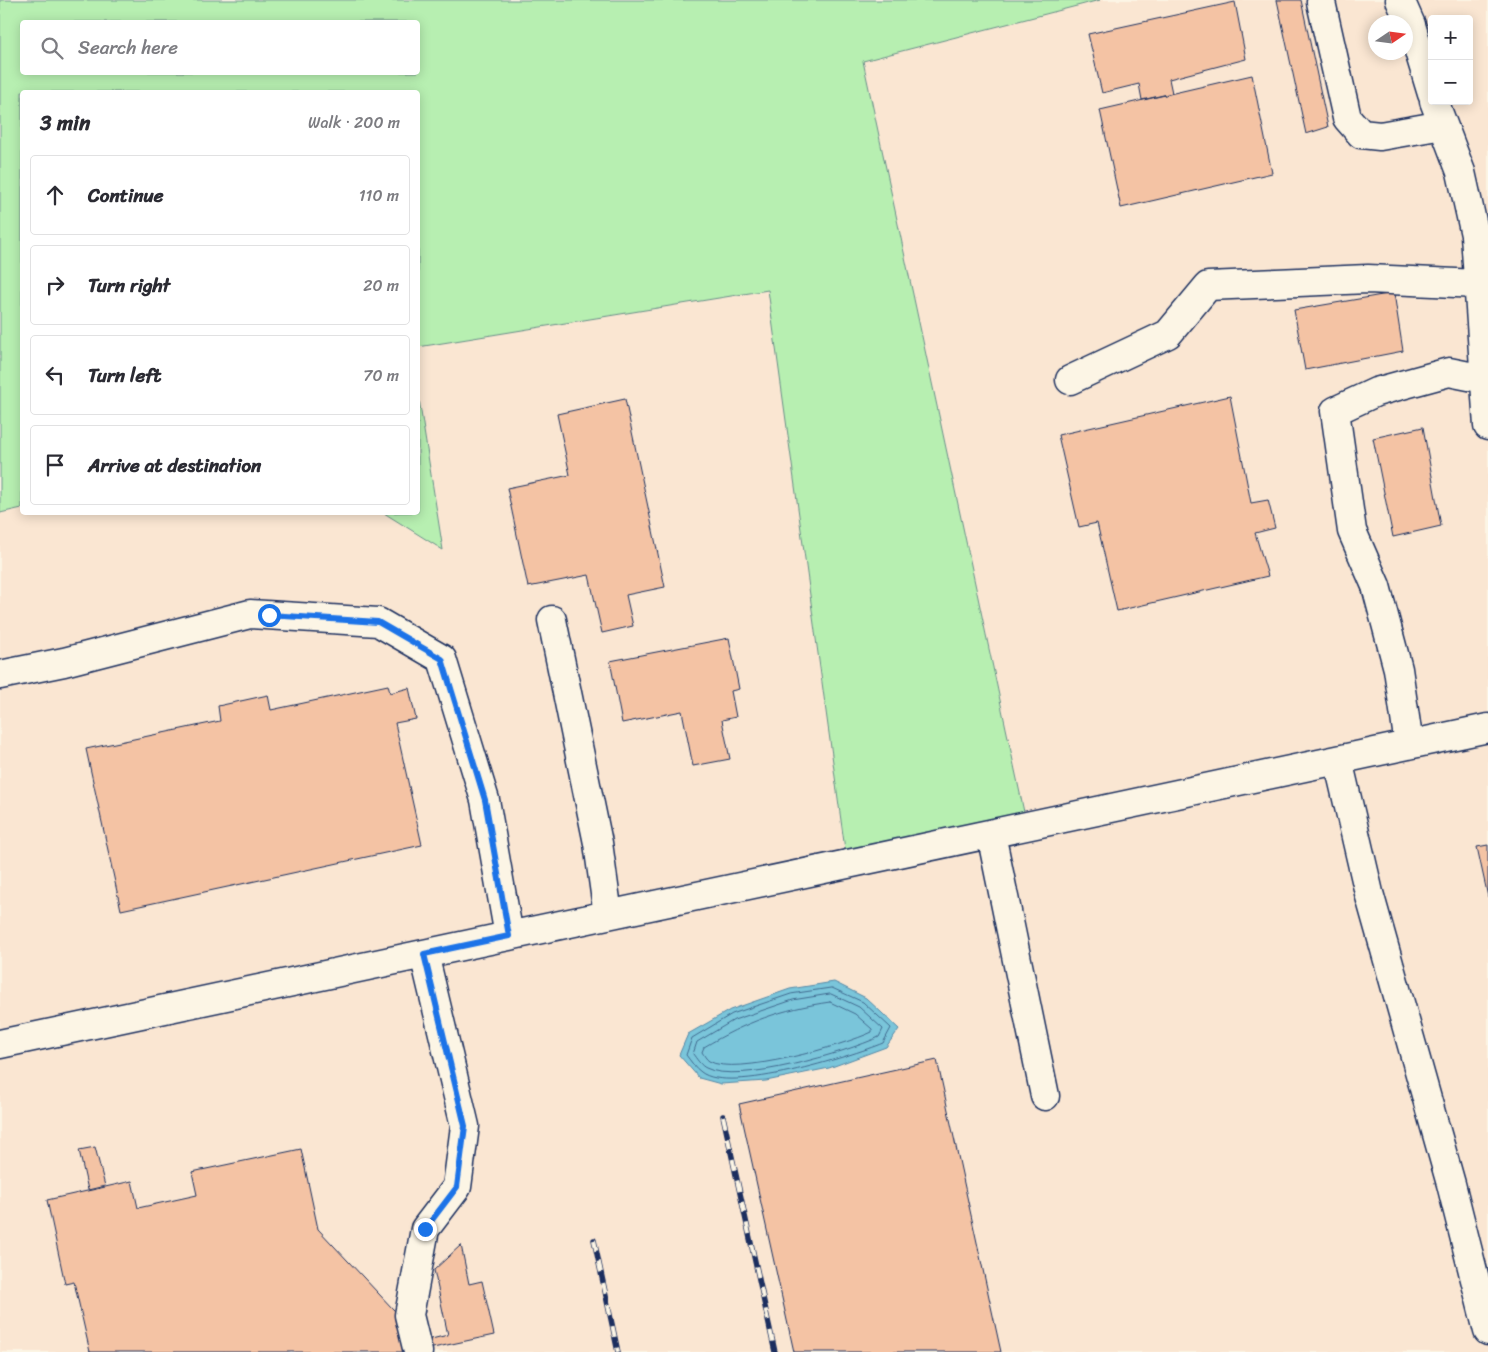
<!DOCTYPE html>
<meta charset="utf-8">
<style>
:root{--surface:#fff;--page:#f2f2f3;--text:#2b2b33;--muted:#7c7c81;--line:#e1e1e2}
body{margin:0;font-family:Sriracha,sans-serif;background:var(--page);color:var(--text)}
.controls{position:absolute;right:15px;top:15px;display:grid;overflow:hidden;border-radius:5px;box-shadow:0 2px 12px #0003}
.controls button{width:45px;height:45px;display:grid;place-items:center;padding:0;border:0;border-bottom:1px solid var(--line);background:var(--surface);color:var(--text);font:25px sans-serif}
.compass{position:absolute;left:1368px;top:15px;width:45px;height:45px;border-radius:50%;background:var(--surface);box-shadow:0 2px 12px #0003;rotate:77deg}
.stop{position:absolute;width:15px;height:15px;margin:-11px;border:4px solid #1a73e8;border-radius:50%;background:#fff}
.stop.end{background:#1a73e8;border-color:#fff;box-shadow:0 1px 5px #0008}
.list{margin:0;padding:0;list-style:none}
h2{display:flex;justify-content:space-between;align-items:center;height:65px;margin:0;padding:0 20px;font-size:21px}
h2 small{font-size:16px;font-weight:400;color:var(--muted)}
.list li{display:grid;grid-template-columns:32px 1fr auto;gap:15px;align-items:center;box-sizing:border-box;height:80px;margin:0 10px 10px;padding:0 10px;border:1px solid var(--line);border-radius:5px}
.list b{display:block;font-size:19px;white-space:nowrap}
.list em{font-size:16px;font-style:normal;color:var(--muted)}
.icon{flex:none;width:28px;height:28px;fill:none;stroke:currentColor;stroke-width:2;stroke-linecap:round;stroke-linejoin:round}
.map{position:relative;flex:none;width:1488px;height:1352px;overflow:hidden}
.search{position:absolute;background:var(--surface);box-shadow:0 2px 12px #0003;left:20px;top:20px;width:400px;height:55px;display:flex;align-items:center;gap:12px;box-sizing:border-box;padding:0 18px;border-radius:5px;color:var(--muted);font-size:19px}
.panel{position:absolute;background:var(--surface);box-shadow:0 2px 12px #0003;left:20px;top:90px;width:400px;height:425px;border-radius:5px}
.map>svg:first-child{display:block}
</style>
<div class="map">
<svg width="1488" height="1352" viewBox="0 0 1488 1352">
<rect width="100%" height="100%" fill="#fcf5e5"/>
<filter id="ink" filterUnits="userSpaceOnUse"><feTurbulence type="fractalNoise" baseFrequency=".02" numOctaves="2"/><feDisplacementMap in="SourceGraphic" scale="10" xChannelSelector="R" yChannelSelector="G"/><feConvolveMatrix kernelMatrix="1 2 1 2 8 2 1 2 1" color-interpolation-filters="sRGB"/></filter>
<g filter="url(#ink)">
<path fill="#fae6d2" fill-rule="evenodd" d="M1100,0H1488V1352H0V513L22,508V512L384,513L443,550L418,393V347L769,290L847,864L1027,826L863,61ZM1432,19H1469V101H1432ZM1376,22H1406V52H1376Z"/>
<path fill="#b7efb1" stroke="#698f88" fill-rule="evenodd" d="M0,0H1100L863,61L1027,826L847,864L768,290L418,347V92H22V508L0,513ZM22,22H418V72H22Z
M418,393L443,550L384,513L418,512Z"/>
<path fill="#7ac5da" stroke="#5489a8" d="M834,982L866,998L899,1029L886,1047L829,1068L766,1081L721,1084L699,1078L679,1055L688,1034L730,1010L790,989Z"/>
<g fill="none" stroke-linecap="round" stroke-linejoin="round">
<path stroke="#416b90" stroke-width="1" d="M832,988L863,1002L891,1028L883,1043C851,1056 729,1095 701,1072C695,1068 690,1060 686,1055L692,1038L732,1014L791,994Z
M831,994L859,1007L883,1029L879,1037C847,1052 738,1085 706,1068C701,1066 696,1058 693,1054L697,1042L734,1020L793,1000Z
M830,1002L855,1014L872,1029V1032C845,1045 735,1077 709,1061C706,1059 704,1055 702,1052L704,1047C746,1022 781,1009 830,1002Z"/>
</g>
<path fill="#f4c3a4" stroke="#1b2f5e" d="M1277,0H1301L1328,127L1306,134Z
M1235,2L1246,59L1169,79L1172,93L1142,100L1139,84L1102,93L1088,34Z
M1252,75L1272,173L1121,208L1100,110Z
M1394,293L1403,351L1305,370L1294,310Z
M1230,396L1251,503L1268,500L1275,528L1255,533L1268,576L1117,611L1097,523L1079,527L1058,435Z
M625,399L665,587L626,595L633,626L602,633L589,575L528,587L507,488L570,475L557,414Z
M1423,427L1441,526L1393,537L1373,438Z
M729,638L739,689L731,691L736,717L722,720L730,759L693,766L682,711L622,723L610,661Z
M388,685L390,693L409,688L416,719L395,723L422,845L121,910L86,749L220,721L218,706L268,695L271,710Z
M1488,845V897L1477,847Z
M937,1060L1001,1352H794L739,1104Z
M95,1147L105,1186L88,1190L79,1150Z
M301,1149L318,1229L423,1341L448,1335L434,1270L461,1245L469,1284L482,1281L494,1335L414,1352H90L74,1282L65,1284L47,1200L132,1181L138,1208L197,1195L192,1172Z"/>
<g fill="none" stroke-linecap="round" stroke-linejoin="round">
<g stroke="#1b2f5e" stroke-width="31">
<path id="minor" d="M1400,0L1411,25L1432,94
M1321,2L1347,118L1361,134L1380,136L1443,125
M1434,101L1461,172L1475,235L1488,426
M1070,380L1168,334L1208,286L1368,279L1478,284
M552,620L598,843L608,915
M0,675L64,662L250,614L378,622L442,659L485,800L509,936
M1409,745L1398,669L1376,586L1352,531L1335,411L1376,392L1449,372L1484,379
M1338,760L1369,893L1451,1184L1488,1331
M991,834L1045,1096
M0,1044L1488,728
M418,1352L409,1315L425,1229L457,1187L465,1126L424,954"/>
</g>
<use href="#minor" stroke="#fcf5e5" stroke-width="28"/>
<g stroke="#1b2f5e" stroke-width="5.5">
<path id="rail" d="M723,1116L775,1352
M594,1240L618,1352"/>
</g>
<use href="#rail" stroke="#fcf5e5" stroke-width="4" stroke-dasharray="11" stroke-linecap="butt"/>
</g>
</g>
<g fill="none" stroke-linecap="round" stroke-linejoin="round" filter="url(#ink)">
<path stroke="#1a73e8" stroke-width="6" d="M269,615L378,622L442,659L485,800L509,936L424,954L465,1126L457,1187L425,1229"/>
</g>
</svg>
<div class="controls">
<button>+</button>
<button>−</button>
</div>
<svg class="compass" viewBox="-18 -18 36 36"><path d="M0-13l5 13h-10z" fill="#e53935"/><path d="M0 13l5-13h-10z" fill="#7c7c81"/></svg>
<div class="stop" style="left:269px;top:615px"></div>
<div class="stop end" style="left:425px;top:1229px"></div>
<div class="search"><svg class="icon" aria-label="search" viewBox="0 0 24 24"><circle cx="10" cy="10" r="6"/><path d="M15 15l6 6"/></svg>Search here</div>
<section class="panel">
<h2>3 min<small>Walk · 200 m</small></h2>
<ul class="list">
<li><svg class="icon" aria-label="ahead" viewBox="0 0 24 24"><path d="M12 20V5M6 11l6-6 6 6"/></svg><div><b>Continue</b></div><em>110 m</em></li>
<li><svg class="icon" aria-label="right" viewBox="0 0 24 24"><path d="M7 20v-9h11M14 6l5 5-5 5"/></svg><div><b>Turn right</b></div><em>20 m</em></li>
<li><svg class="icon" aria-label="left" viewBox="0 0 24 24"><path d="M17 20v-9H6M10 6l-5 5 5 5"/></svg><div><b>Turn left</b></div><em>70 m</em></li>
<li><svg class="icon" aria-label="arrive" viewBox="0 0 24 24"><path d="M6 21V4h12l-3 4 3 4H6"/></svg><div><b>Arrive at destination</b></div></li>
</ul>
</section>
</div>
